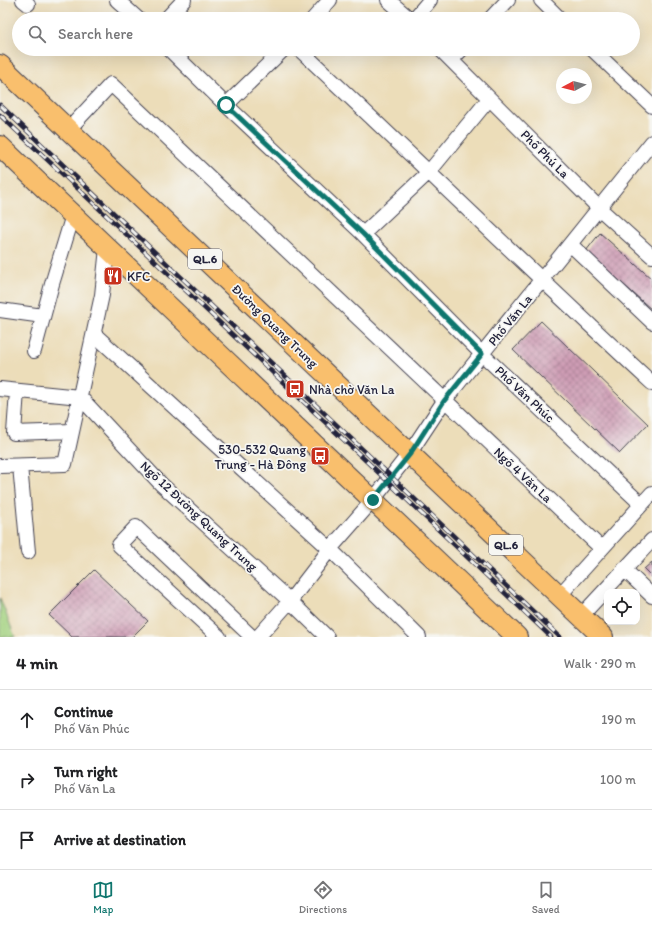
<!DOCTYPE html>
<meta charset="utf-8">
<style>
:root{--surface:#fff;--page:#f6f6f6;--text:#202124;--muted:#757577;--line:#e0e0e0;--accent:#0f766e}
body{margin:0;font-family:Itim,sans-serif;background:var(--page);color:var(--text)}
.controls{position:absolute;right:12px;bottom:12px;display:grid;overflow:hidden;border-radius:8px;box-shadow:0 4px 16px #0002}
.controls button{width:36px;height:36px;display:grid;place-items:center;padding:0;border:0;border-bottom:1px solid var(--line);background:var(--surface);color:var(--text);font:20px sans-serif}
.compass{position:absolute;left:556px;top:68px;width:36px;height:36px;border-radius:50%;background:var(--surface);box-shadow:0 4px 16px #0002;rotate:263deg}
.stop{position:absolute;width:12px;height:12px;margin:-9px;border:3px solid #0f766e;border-radius:50%;background:#fff}
.stop.end{background:#0f766e;border-color:#fff;box-shadow:0 1px 4px #0008}
.list{margin:0;padding:0;list-style:none}
h2{display:flex;justify-content:space-between;align-items:center;height:52px;margin:0;padding:0 16px;font-size:17px}
h2 small{font-size:13px;font-weight:400;color:var(--muted)}
.list li{display:grid;grid-template-columns:26px 1fr auto;gap:12px;align-items:center;box-sizing:border-box;height:60px;padding:0 16px;border-top:1px solid var(--line)}
.list b{display:block;font-size:15px;white-space:nowrap}
.list p{margin:0;font-size:13px;white-space:nowrap;color:var(--muted)}
.list em{font-size:13px;font-style:normal;color:var(--muted)}
.icon{flex:none;width:22px;height:22px;fill:none;stroke:currentColor;stroke-width:2;stroke-linecap:round;stroke-linejoin:round}
.map{position:relative;flex:none;width:652px;height:637px;overflow:hidden}
.search{position:absolute;background:var(--surface);box-shadow:0 4px 16px #0002;left:12px;right:12px;top:12px;height:44px;display:flex;align-items:center;gap:10px;box-sizing:border-box;padding:0 14px;border-radius:22px;color:var(--muted);font-size:15px}
.sheet{height:232px;background:var(--surface)}
nav{display:flex;justify-content:space-around;align-items:center;box-sizing:border-box;height:56px;border-top:1px solid var(--line);background:var(--surface);font-size:11px;color:var(--muted)}
nav a{display:grid;justify-items:center;gap:2px}
nav .on{color:var(--accent)}
.map>svg:first-child{display:block}
</style>
<div class="map">
<svg width="652" height="637" viewBox="0 0 652 637">
<defs>
<pattern id="building-cross-hatch" width="8" height="8" patternUnits="userSpaceOnUse"><rect width="8" height="8" fill="#ce9cb4"/><path d="M0 0l8 8M0 8l8-8" fill="none" stroke="#a77f94"/></pattern>
</defs>
<rect width="100%" height="100%" fill="#f6f6f2"/>
<filter id="ink" filterUnits="userSpaceOnUse"><feTurbulence type="fractalNoise" baseFrequency=".025" numOctaves="2"/><feDisplacementMap in="SourceGraphic" scale="8" xChannelSelector="R" yChannelSelector="G"/><feConvolveMatrix kernelMatrix="1 2 1 2 8 2 1 2 1" color-interpolation-filters="sRGB"/></filter>
<filter id="wash" filterUnits="userSpaceOnUse"><feTurbulence type="fractalNoise" baseFrequency=".012" numOctaves="4" result="noise"/><feDisplacementMap in="SourceGraphic" scale="16" xChannelSelector="R" yChannelSelector="G"/><feGaussianBlur stdDeviation="0.9" result="paint"/><feColorMatrix in="noise" values="0 0 0 0 0 0 0 0 0 0 0 0 0 0 0 0 0 1.4 0 .05"/><feComposite in="paint" operator="in"/></filter>
<g filter="url(#wash)">
<rect width="100%" height="100%" fill="#ecddb9"/>
<path fill="#a3d17f" stroke="#627a5d" d="M0,598L15,637H0Z"/>
<g id="blocks">
<path fill="url(#building-cross-hatch)" d="M600,233L652,279V310L586,251Z
M541,321L648,424L620,453L513,350Z
M652,562V577L644,569Z
M94,570L148,621L132,637H72L49,615Z"/>
</g>
</g>
<g filter="url(#ink)">
<use href="#blocks" fill-opacity="0" stroke="#403e4e" stroke-width="1"/>
<g fill="none" stroke-linecap="round" stroke-linejoin="round">
<g stroke="#403e4e" stroke-width="16">
<path id="minor" d="M23,0L28,4
M117,0L138,19
M388,0L410,19
M541,0L560,19
M166,19L184,0
M313,19L330,0
M414,19L430,0
M490,19L508,0
M169,49L226,105L363,234L482,354L641,504
M299,49C417,160 533,273 652,383
M440,49L600,209L652,256
M592,49L652,106
M451,60L462,49
M226,105L284,49
M68,130L111,84L601,548
M363,234L429,172L489,99
M570,244L652,322
M0,310L43,316
M94,334L330,549L419,637
M34,351L52,284L73,215
M0,389L80,397
M17,391L14,433L72,431
M80,397L161,484L290,601L327,637
M0,466L65,464L102,295L107,248
M20,466L28,552
M624,569L652,596
M559,596L652,493
M581,616L652,540
M219,637L119,545L136,527L252,637
M258,637L290,601L330,549L373,500L409,454L444,401L652,142"/>
</g>
<g stroke="#403e4e" stroke-width="22">
<path id="highway" d="M0,65L603,637
M0,146L517,637"/>
</g>
<use href="#minor" stroke="#fff" stroke-width="14"/>
<use href="#highway" stroke="#f9bf6d" stroke-width="20"/>
<g stroke="#22223b" stroke-width="4.5">
<path id="rail" d="M0,105L560,637
M0,115L379,473L551,637"/>
</g>
<use href="#rail" stroke="#f6f6f2" stroke-width="3" stroke-dasharray="9" stroke-linecap="butt"/>
</g>
</g>
<g fill="none" stroke-linecap="round" stroke-linejoin="round" filter="url(#ink)">
<path stroke="#0f766e" stroke-width="5" d="M226,105L363,234L482,354L444,401L410,454L373,500"/>
</g>
<defs>
<g id="restaurant-square" transform="scale(1)"><rect x="-9" y="-9" width="18" height="18" rx="4" fill="#c8321e" stroke="#f6f6f2"/><path d="M-5-6h1v4h1v-4h1v4h1v-4h1v5L-1.5 .5V6h-2V.5L-5-1ZM5-6V6H3V1.5H1.5Q1.5-4 5-6Z" fill="#fff"/></g>
<g id="bus-square" transform="scale(1)"><rect x="-9" y="-9" width="18" height="18" rx="4" fill="#c8321e" stroke="#f6f6f2"/><path d="M-5-6H5V4H4V6H2V4H-2V6H-4V4H-5ZM-3.5-4V0h7V-4ZM-3.5 1.2v1.5H-2V1.2ZM2 1.2v1.5H3.5V1.2Z" fill="#fff"/></g>
</defs>
<g fill-rule="evenodd">
<use href="#restaurant-square" x="113" y="276"/>
<use href="#bus-square" x="295" y="389"/>
<use href="#bus-square" x="320" y="456"/>
</g>
<g text-anchor="middle" dominant-baseline="central" stroke-width="3.5" stroke-linejoin="round" paint-order="stroke">
<g fill="#f6f6f2" stroke="#626272" stroke-width="1">
<rect x="188" y="249" width="34" height="20" rx="3"/>
<rect x="489" y="535" width="34" height="20" rx="3"/>
</g>
<g font-size="12" font-weight="bold" fill="#22223b">
<text x="205" y="259">QL.6</text>
<text x="506" y="545">QL.6</text>
</g>
<g font-size="13" fill="#22223b" stroke="#f6f6f2">
<text transform="translate(545 154) rotate(45)">Phố Phú La</text>
<text transform="translate(510 320) rotate(-51)">Phố Văn La</text>
<text transform="translate(275 326) rotate(44)">Đường Quang Trung</text>
<text transform="translate(525 394) rotate(43)">Phố Văn Phúc</text>
<text transform="translate(523 475) rotate(43)">Ngõ 4 Văn La</text>
<text transform="translate(199 516) rotate(43)">Ngõ 12 Đường Quang Trung</text>
</g>
<g font-size="13" fill="#22223b" stroke="#f6f6f2" text-anchor="start">
<text x="127" y="276">KFC</text>
<text x="309" y="389">Nhà chờ Văn La</text>
<text x="306" y="449" text-anchor="end">530-532 Quang<tspan x="306" dy="15">Trung - Hà Đông</tspan></text>
</g>
</g>
</svg>
<div class="controls">
<button><svg class="icon" aria-label="locate" viewBox="0 0 24 24"><circle cx="12" cy="12" r="6"/><path d="M12 2v4M12 18v4M2 12h4M18 12h4"/></svg></button>
</div>
<svg class="compass" viewBox="-18 -18 36 36"><path d="M0-13l5 13h-10z" fill="#e53935"/><path d="M0 13l5-13h-10z" fill="#757577"/></svg>
<div class="stop" style="left:226px;top:105px"></div>
<div class="stop end" style="left:373px;top:500px"></div>
<div class="search"><svg class="icon" aria-label="search" viewBox="0 0 24 24"><circle cx="10" cy="10" r="6"/><path d="M15 15l6 6"/></svg>Search here</div>
</div>
<section class="sheet">
<h2>4 min<small>Walk · 290 m</small></h2>
<ul class="list">
<li><svg class="icon" aria-label="ahead" viewBox="0 0 24 24"><path d="M12 20V5M6 11l6-6 6 6"/></svg><div><b>Continue</b><p>Phố Văn Phúc</p></div><em>190 m</em></li>
<li><svg class="icon" aria-label="right" viewBox="0 0 24 24"><path d="M7 20v-9h11M14 6l5 5-5 5"/></svg><div><b>Turn right</b><p>Phố Văn La</p></div><em>100 m</em></li>
<li><svg class="icon" aria-label="arrive" viewBox="0 0 24 24"><path d="M6 21V4h12l-3 4 3 4H6"/></svg><div><b>Arrive at destination</b></div></li>
</ul>
</section>
<nav>
<a class="on"><svg class="icon" aria-label="map" viewBox="0 0 24 24"><path d="M3 6l6-2 6 2 6-2v14l-6 2-6-2-6 2zM9 4v14M15 6v14"/></svg>Map</a>
<a><svg class="icon" aria-label="directions" viewBox="0 0 24 24"><path d="M12 3l9 9-9 9-9-9zM9 14v-3h6M13 9l2 2-2 2"/></svg>Directions</a>
<a><svg class="icon" aria-label="saved" viewBox="0 0 24 24"><path d="M7 4h10v16l-5-4-5 4z"/></svg>Saved</a>
</nav>
